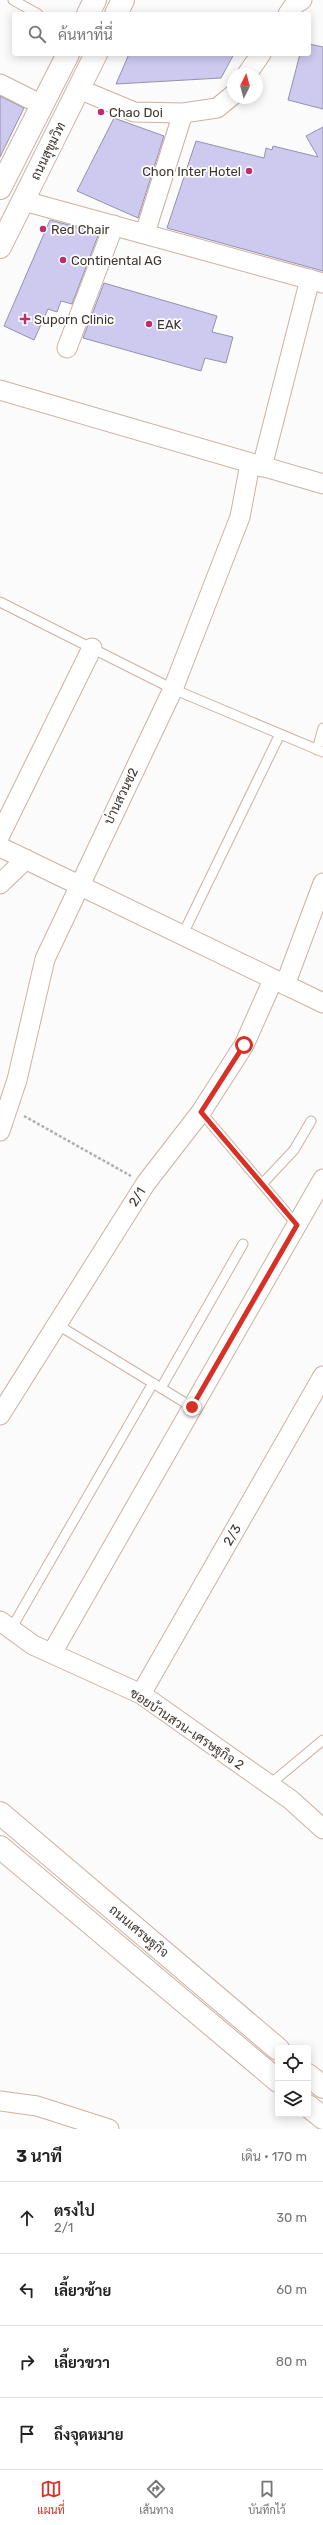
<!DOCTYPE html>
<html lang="th">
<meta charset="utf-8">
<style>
:root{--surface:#fff;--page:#f2f2f2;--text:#222;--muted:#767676;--line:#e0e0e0;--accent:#d93025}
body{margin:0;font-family:Rubik,Sarabun,sans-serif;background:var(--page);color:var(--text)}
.controls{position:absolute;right:12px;bottom:12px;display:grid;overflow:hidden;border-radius:4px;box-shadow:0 2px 10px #0003}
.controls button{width:36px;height:36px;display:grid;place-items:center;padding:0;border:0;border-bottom:1px solid var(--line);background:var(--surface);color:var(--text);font:20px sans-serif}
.compass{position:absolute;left:227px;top:68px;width:36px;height:36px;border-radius:50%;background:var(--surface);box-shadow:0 2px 10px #0003;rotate:6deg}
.stop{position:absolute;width:12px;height:12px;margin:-9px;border:3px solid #d93025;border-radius:50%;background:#fff}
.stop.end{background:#d93025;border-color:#fff;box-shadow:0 1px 4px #0008}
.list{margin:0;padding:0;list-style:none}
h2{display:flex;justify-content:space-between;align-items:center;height:52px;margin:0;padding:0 16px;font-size:17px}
h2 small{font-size:13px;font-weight:400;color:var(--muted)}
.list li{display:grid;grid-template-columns:26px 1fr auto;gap:12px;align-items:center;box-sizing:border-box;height:72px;padding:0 16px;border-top:1px solid var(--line)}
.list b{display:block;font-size:15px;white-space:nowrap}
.list p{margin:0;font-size:13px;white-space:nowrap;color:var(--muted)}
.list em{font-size:13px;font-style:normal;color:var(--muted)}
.icon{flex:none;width:22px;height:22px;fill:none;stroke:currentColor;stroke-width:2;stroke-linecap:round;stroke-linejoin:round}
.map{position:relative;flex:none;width:323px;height:2129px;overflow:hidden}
.search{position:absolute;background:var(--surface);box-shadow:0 2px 10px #0003;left:12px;right:12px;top:12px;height:44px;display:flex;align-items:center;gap:10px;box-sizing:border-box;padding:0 14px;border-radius:4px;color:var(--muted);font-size:15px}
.sheet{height:340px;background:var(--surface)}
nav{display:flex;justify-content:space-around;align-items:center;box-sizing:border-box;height:56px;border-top:1px solid var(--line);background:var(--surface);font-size:11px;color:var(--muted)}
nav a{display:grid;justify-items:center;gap:2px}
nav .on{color:var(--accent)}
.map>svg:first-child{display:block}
</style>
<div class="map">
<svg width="323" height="2129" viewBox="0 0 323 2129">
<rect width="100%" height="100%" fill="#fbfbfb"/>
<path fill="#cdc9ef" stroke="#9492ad" d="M309,44L323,47V109L288,100L300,54H309Z
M129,54H234L221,78L116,84Z
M0,96L24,108L0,157Z
M114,118L164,136L138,218L77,191Z
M323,127V271L167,228L196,141L264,158L266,148L272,150L273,146L318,157L306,136Z
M50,220L99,233L72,304L61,301L57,312L48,309L34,340L4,326Z
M104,283L217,316L212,332L233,337L226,363L205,358L201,371L83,338Z"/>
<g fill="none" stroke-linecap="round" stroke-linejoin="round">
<g stroke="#cdb1a1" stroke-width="11">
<path id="service" d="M13,0L38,14
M0,602L173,689L323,752
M317,750L323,728
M182,936L280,734
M201,1112L297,1225
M263,1183L294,1150L311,1121
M58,1325L192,1407
M161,1388L243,1244
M11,1629L153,1383
M269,1785L323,1740"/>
</g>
<g stroke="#cdb1a1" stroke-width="21">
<path id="minor" d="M288,14L295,4L302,0
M247,74L261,54
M0,84L42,105
M79,89L134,112L183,113L217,108L233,95
M24,201L323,283
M145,233L183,113
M67,348L114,225
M0,390L323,484
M262,467L310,279
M0,835L92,648
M0,847L323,1003
M0,884L26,859
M285,985L323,883
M0,1131L17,1080L45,959L173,689L240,517L250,464
M0,1415L146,1183L201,1112L244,1045L273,980
M0,1621L33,1645L141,1694L291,1800L323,1829
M52,1653L323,1179
M141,1694L323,1376
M0,2101L37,2106L109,2129"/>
</g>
<g stroke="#cdb1a1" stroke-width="24">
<path id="primary" d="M88,14L95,0
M116,14L123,0
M0,188L68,54
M0,247L96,54
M0,1813L278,2049
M0,1847L278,2081
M308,2075L323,2087
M308,2106L323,2118"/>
</g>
<path stroke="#b4afad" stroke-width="2.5" stroke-dasharray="3 2" stroke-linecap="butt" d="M24,1116L131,1176"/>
<use href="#service" stroke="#fff" stroke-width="9"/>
<use href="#minor" stroke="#fff" stroke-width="19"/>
<use href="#primary" stroke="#fff" stroke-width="22"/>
</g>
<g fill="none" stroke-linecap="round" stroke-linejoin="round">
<path stroke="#d93025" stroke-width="5" d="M192,1407L297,1225L201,1112L244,1045"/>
</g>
<g fill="#b9306d" stroke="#fff" stroke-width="1.5">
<circle cx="101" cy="112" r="4"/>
<circle cx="249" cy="171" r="4"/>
<circle cx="43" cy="229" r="4"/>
<circle cx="63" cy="260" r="4"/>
<path d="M23 313h4v4h4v4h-4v4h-4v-4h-4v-4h4z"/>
<circle cx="149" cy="324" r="4"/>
</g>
<g text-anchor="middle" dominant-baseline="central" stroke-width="3.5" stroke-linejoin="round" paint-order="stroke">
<g font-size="13" fill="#40352e" stroke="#fff" text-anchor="start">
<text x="109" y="112">Chao Doi</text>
<text x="241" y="171" text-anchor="end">Chon Inter Hotel</text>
<text x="51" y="229">Red Chair</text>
<text x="71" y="260">Continental AG</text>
<text x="34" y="319">Suporn Clinic</text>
<text x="157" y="324">EAK</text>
</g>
<g font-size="13" fill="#40352e" stroke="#fff">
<text transform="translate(48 151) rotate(-64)">ถนนสุขุมวิท</text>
<text transform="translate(121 796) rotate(-64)">บ่านสวนซ2</text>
<text transform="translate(137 1197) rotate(-58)">2/1</text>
<text transform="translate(232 1535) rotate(-60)">2/3</text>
<text transform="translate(187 1729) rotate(34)">ซอยบ้านสวน-เศรษฐกิจ 2</text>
<text transform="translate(139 1931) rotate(40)">ถนนเศรษฐกิจ</text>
</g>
</g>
</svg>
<div class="controls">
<button><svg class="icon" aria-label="locate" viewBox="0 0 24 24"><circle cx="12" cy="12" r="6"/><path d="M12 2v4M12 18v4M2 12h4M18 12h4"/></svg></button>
<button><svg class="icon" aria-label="layers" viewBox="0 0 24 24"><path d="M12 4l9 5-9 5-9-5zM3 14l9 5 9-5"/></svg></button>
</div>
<svg class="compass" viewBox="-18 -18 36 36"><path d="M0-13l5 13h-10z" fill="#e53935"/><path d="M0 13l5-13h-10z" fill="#767676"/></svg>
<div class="stop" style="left:244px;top:1045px"></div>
<div class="stop end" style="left:192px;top:1407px"></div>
<div class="search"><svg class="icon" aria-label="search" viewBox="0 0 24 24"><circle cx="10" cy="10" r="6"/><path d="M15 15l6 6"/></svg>ค้นหาที่นี่</div>
</div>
<section class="sheet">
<h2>3 นาที<small>เดิน · 170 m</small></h2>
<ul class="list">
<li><svg class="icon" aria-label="ahead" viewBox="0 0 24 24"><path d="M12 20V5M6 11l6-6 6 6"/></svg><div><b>ตรงไป</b><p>2/1</p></div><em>30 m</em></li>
<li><svg class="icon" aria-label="left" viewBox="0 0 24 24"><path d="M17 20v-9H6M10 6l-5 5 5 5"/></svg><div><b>เลี้ยวซ้าย</b></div><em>60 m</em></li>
<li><svg class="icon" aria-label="right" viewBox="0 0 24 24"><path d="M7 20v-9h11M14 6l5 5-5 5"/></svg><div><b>เลี้ยวขวา</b></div><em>80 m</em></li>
<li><svg class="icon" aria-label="arrive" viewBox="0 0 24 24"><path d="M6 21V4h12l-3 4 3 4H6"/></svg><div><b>ถึงจุดหมาย</b></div></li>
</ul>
</section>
<nav>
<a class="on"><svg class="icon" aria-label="map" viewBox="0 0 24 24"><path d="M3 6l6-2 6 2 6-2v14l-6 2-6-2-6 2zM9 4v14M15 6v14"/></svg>แผนที่</a>
<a><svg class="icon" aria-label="directions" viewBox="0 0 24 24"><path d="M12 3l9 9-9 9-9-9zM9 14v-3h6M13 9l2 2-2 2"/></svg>เส้นทาง</a>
<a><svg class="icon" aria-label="saved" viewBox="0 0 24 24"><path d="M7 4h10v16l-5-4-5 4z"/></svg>บันทึกไว้</a>
</nav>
